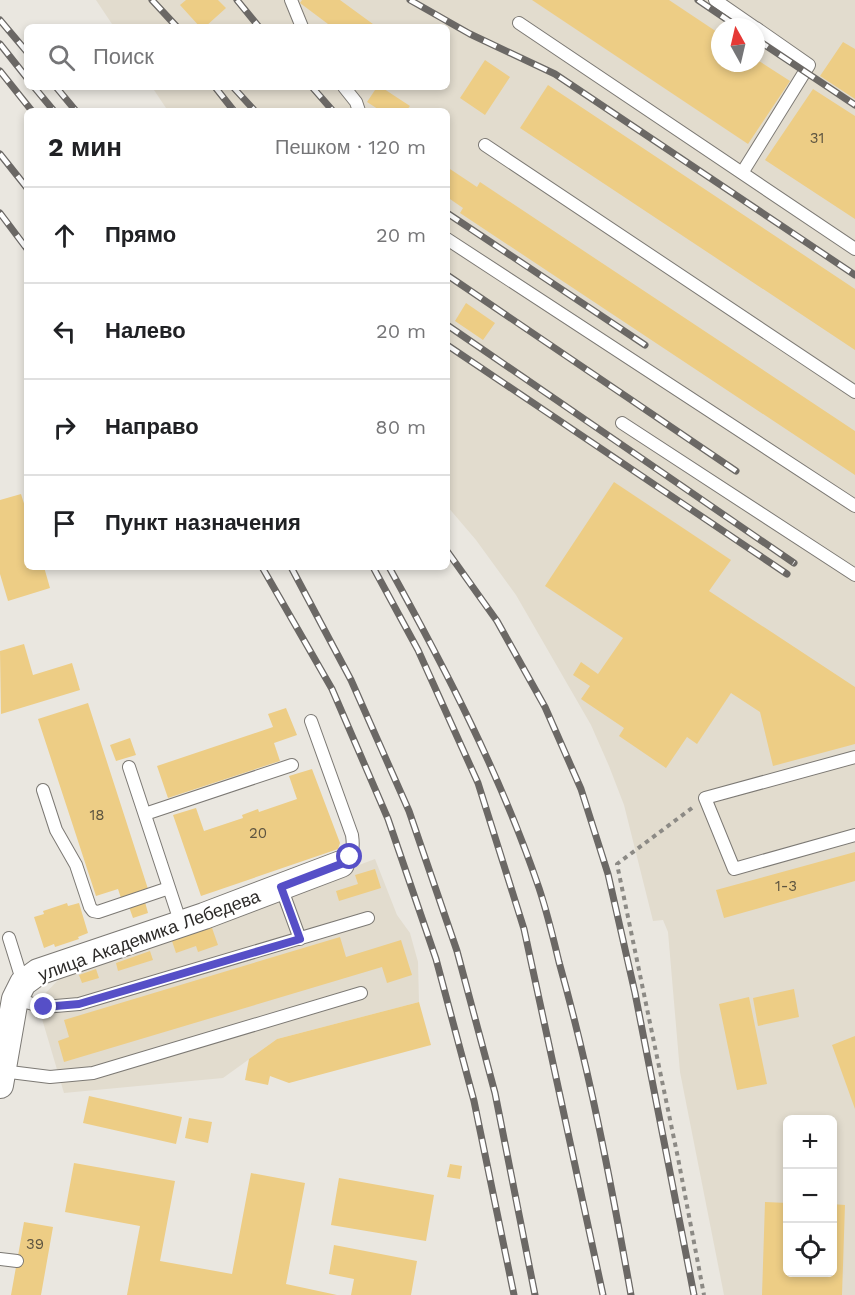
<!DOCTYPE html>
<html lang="ru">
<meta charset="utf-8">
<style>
:root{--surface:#fff;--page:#f2f2f2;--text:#202124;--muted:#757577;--line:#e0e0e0}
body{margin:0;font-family:"Work Sans",sans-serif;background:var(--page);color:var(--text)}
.controls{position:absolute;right:18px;bottom:18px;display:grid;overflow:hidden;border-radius:9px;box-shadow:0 3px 9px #0003}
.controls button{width:54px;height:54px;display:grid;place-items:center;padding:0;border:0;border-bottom:2px solid var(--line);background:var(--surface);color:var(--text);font:30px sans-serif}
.compass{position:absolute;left:711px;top:18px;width:54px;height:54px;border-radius:50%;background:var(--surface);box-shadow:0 3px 9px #0003;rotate:352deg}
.stop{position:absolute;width:18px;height:18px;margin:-14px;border:4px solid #564fc7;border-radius:50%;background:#fff}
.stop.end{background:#564fc7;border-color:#fff;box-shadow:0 2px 6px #0008}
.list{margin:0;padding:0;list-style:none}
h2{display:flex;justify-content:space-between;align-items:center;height:78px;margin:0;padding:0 24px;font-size:26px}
h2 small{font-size:20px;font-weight:400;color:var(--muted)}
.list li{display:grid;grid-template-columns:39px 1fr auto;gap:18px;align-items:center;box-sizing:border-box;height:96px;padding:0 24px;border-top:2px solid var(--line)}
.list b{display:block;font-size:22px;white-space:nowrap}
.list em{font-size:20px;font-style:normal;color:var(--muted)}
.icon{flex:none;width:33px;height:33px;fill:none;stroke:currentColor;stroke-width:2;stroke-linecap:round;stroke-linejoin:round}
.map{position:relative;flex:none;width:855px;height:1295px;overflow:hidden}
.search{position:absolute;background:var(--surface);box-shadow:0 3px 9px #0003;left:24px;top:24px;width:426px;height:66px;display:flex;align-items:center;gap:15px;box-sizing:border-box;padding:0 21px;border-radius:9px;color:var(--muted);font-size:22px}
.panel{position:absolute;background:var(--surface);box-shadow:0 3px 9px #0003;left:24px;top:108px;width:426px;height:462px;border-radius:9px}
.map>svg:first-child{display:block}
</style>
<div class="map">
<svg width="855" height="1295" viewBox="0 0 855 1295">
<rect width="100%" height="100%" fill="#eae7e0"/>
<path fill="#e2dcce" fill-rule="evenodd" d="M96,0H855V1295H724L680,1072L668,932L663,920L653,921L624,805L609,766L591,725L516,595L476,540L447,506V111H168L152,87H447V27H114ZM720,27H756V63H720ZM788,1120H832V1272H788Z
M375,859L397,915L410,933L418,962L419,1002L277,1039L223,1078L64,1093L37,1002L62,976Z"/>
<path fill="#edcd85" d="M186,0H218L226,8L205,27H200L180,5Z
M302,0H340L377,27H332L300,3Z
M532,0H669L720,34V63H756V59L790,81L748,144Z
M843,42L855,49V99L820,76Z
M485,60L510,77L485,115L460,98Z
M548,85L855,289V350L520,128Z
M377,87H381L410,106L406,111H381L367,102Z
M813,89L855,116V219L765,160Z
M447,167L477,187L480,182L855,431V475L460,213L463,208L447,197Z
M466,303L495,323L483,340L455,321Z
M614,482L731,560L709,591L855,687V744L773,766L760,712L731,693L697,744L687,737L666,768L619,736L624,728L581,699L590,686L573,675L581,662L598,674L623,638L545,586Z
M21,494L27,513V567H44L50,588L8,601L0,574V500Z
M24,644L33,675L72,663L80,690L1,714L0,651Z
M88,703L148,889L121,898L118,889L96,896L38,719Z
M286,708L297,735L274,743L280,761L168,798L157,766L273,727L268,714Z
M130,738L136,755L116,761L110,745Z
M312,769L340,843L338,849L201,896L173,815L196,808L204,831L243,818L242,815L258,809L259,812L297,799L289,776Z
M855,852V881L724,918L716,890Z
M375,869L381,888L339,901L336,891L358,884L355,875Z
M145,902L148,913L133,918L129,907Z
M67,903L68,906L79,903L88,933L78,937L79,939L55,947L54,944L44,948L34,917L44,914L43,911Z
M211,925L218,945L198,952L196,946L176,953L171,938Z
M340,937L346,957L401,940L412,975L387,983L382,967L64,1062L58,1041L69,1037L64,1020Z
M150,951L153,960L118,971L116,963Z
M96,969L99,978L82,983L79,975Z
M794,989L799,1017L758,1026L753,998Z
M749,997L767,1084L737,1090L719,1004Z
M419,1002L431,1045L289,1083L270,1076L268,1085L245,1080L249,1059L277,1039Z
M855,1036V1109L832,1045Z
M89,1096L182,1117L176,1144L83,1123Z
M189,1118L212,1122L208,1143L185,1138Z
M74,1163L175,1181L160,1261L232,1274L251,1173L305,1183L286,1284L337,1295H127L140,1226L65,1212Z
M450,1164L462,1166L460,1179L447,1177Z
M339,1178L434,1195L426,1241L331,1225Z
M765,1202L788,1203V1272H832V1204L845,1205L842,1295H762Z
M24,1222L53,1227L41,1295H11Z
M334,1245L417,1261L411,1295H351L354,1279L329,1274Z"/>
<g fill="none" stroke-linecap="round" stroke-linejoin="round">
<g stroke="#7c7974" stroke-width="14">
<path id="lane" d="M291,0L302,27
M715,0L754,27
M519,23L855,249
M344,87L356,102L359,111
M485,145L855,392
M742,173L809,65L756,28
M447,239L855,506
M622,423L855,575
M311,721L352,835C354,849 353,856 341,864
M855,757L705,798L734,869L855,835
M129,767L181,924
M43,790L56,830L76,865L90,907L93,911L98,912L169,888
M145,814L292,765
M281,887L300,939
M9,938L23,983
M15,999L44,1007L79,1004L368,918
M2,1071L50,1077L93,1073L361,993
M0,1259L17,1261"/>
</g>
<g stroke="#7c7974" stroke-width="28">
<path id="street" d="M0,1085L15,999L23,983L38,972L204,916L341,864"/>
</g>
<path stroke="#8c8a85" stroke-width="4" stroke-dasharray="4.5 4.5" stroke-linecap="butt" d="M692,808L617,864L678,1158L704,1295"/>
<use href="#lane" stroke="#fff" stroke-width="12"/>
<use href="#street" stroke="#fff" stroke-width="26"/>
<g stroke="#6b6865" stroke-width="7">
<path id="rail" d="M152,0L177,27
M237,0L259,27
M410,0L470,34L555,74L855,275
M698,0L738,27
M0,20L27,52
M756,39L855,105
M0,44L27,78
M0,71L32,111
M34,87L54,111
M56,87L76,111
M215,87L234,111
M233,87L255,111
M312,87L333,111
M0,154L27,188
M0,213L27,249
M447,213L645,345
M447,275L736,471
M447,325L794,563
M447,345L787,574
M447,551L497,621L545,707L581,789L608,874L635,993L694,1295
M262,567L332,689L388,819L436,959L474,1101L514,1295
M291,567L351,680L409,811L457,951L495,1093L535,1295
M373,567L418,650L478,783L524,929L603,1295
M389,567C446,670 501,776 539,888C547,912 553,937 559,962C590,1072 611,1183 631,1295"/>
</g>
<use href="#rail" stroke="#fff" stroke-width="4.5" stroke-dasharray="14" stroke-linecap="butt"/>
</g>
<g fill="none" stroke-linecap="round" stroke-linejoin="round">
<path stroke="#564fc7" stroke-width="8" d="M44,1007L79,1004L300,939L281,887L341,864L350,857"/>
</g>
<g text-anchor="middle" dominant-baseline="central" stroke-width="5" stroke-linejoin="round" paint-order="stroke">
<g font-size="15" fill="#5d5440">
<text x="817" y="138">31</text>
<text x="97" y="815">18</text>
<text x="258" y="833">20</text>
<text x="786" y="886">1-3</text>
<text x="35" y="1244">39</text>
</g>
<g font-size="18" fill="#2d2b29" stroke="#fff">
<text transform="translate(149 935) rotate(-20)">улица Академика Лебедева</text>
</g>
</g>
</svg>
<div class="controls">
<button>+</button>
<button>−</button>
<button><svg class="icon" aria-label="locate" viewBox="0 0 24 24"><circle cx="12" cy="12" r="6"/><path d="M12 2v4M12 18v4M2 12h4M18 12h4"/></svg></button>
</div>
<svg class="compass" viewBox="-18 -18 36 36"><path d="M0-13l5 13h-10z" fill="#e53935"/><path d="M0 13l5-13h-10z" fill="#757577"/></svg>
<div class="stop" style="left:350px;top:857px"></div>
<div class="stop end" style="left:44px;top:1007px"></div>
<div class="search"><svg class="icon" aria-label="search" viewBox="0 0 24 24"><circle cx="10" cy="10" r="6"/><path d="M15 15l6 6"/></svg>Поиск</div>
<section class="panel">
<h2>2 мин<small>Пешком · 120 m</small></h2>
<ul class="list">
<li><svg class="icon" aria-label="ahead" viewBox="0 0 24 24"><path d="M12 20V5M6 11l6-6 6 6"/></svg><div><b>Прямо</b></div><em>20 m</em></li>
<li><svg class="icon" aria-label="left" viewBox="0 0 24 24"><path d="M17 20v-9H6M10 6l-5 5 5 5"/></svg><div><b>Налево</b></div><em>20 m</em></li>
<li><svg class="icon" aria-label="right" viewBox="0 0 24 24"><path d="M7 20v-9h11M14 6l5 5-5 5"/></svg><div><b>Направо</b></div><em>80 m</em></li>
<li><svg class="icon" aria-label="arrive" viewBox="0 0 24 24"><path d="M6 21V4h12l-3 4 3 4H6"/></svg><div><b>Пункт назначения</b></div></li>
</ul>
</section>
</div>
